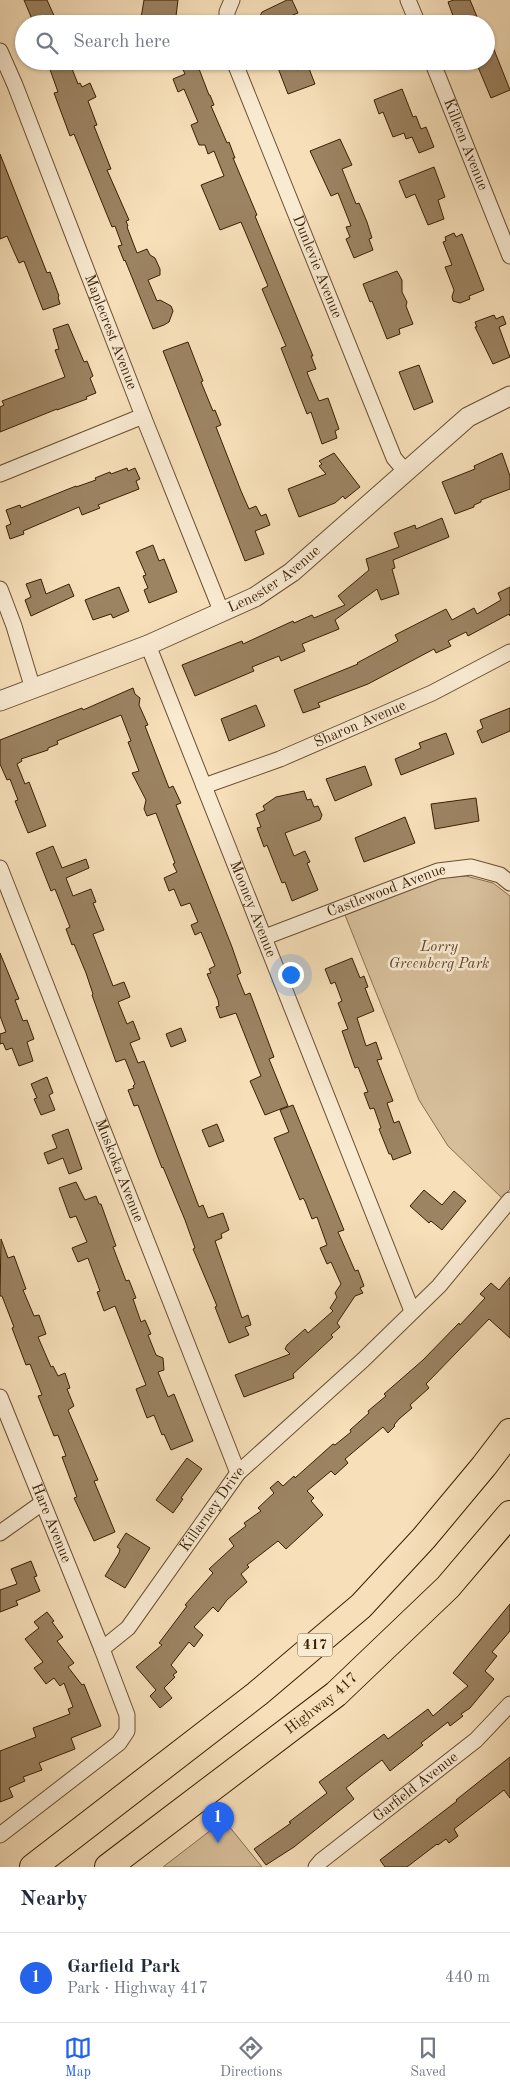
<!DOCTYPE html>
<meta charset="utf-8">
<style>
:root{--surface:#fff;--page:#f2f2f3;--text:#1f2937;--muted:#747a83;--line:#e0e1e3;--accent:#2563eb}
body{margin:0;font-family:"Old Standard TT",serif;background:var(--page);color:var(--text)}
.you{position:absolute;left:290px;top:974px;width:18px;height:18px;margin:-12px;border:4px solid #fff;border-radius:50%;background:#1a73e8;box-shadow:0 0 0 8px #1a73e833}
.badge{display:grid;place-items:center;width:32px;height:32px;border-radius:50%;background:var(--accent);color:#fff;font-size:16px;font-weight:700}
.pin{position:absolute;translate:-50% -41px;filter:drop-shadow(0 1px 2px #0008)}
.pin::after{content:'';position:absolute;top:26px;width:18px;height:15px;background:inherit;clip-path:polygon(0 0,100% 0,50% 100%)}
.list{margin:0;padding:0;list-style:none}
h2{display:flex;justify-content:space-between;align-items:center;height:65px;margin:0;padding:0 20px;font-size:21px}
h2 small{font-size:16px;font-weight:400;color:var(--muted)}
.list li{display:grid;grid-template-columns:32px 1fr auto;gap:15px;align-items:center;box-sizing:border-box;height:90px;padding:0 20px;border-top:1px solid var(--line)}
.list b{display:block;font-size:19px;white-space:nowrap}
.list p{margin:0;font-size:16px;white-space:nowrap;color:var(--muted)}
.list em{font-size:16px;font-style:normal;color:var(--muted)}
.icon{flex:none;width:28px;height:28px;fill:none;stroke:currentColor;stroke-width:2;stroke-linecap:round;stroke-linejoin:round}
.map{position:relative;flex:none;width:510px;height:1867px;overflow:hidden}
.search{position:absolute;background:var(--surface);box-shadow:0 1px 4px #0004;left:15px;right:15px;top:15px;height:55px;display:flex;align-items:center;gap:12px;box-sizing:border-box;padding:0 18px;border-radius:28px;color:var(--muted);font-size:19px}
.sheet{height:155px;background:var(--surface)}
nav{display:flex;justify-content:space-around;align-items:center;box-sizing:border-box;height:70px;border-top:1px solid var(--line);background:var(--surface);font-size:14px;color:var(--muted)}
nav a{display:grid;justify-items:center;gap:2px}
nav .on{color:var(--accent)}
.map>svg:first-child{display:block}
</style>
<div class="map">
<svg width="510" height="1867" viewBox="0 0 510 1867">
<rect width="100%" height="100%" fill="#f6dfb9"/>
<filter id="stains"><feTurbulence type="fractalNoise" baseFrequency=".004" numOctaves="4"/><feColorMatrix values="0 0 0 0 .2 0 0 0 0 .09 0 0 0 0 .02 0 0 0 .5 -.17"/></filter>
<radialGradient id="worn" r=".72"><stop offset=".6" stop-color="#630" stop-opacity="0"/><stop offset="1" stop-color="#630" stop-opacity=".3"/></radialGradient>
<path fill="#d6be9a" stroke="#886e4e" d="M466,876L493,883L510,896V1189L502,1198L448,1146L419,1100L345,915L440,878Z
M224,1820L262,1867H163Z"/>
<path fill="#9c8362" stroke="#3a1f03" d="M24,0H47L56,20L46,24H34Z
M144,0H178L175,24H140Z
M287,0H292L298,13L283,19L285,24H261L259,18L262,12Z
M454,0H470L480,24H456L448,2Z
M487,32L510,90L491,98L478,67L483,65L482,61H486Z
M47,61H69L78,84L80,83L82,87L90,83L96,97L88,101L97,125L94,126L111,169L107,170L129,220L126,221L128,226L127,227L137,253L147,249L150,255L155,258L160,269V275L148,280L157,301L160,300L171,306L173,311L169,322L164,325L153,329L125,260L124,261L118,246L122,245L115,226L112,227L74,134L70,136L54,93L58,92Z
M179,61H196L209,95H210L214,105L211,106L227,143L229,142L235,158H233L257,215L255,216L313,356H311L316,369L307,372L308,375L319,401L328,398L339,429L335,431L337,438L322,444L311,412L307,414L281,348L286,346L262,289L268,286L241,222L220,230L201,185L224,176L214,151L208,154L205,145H199L191,125L198,122L184,89L178,92L173,79L185,74Z
M294,62L297,70L308,66L315,84L288,94L278,68Z
M402,89L413,117L416,116L421,129L426,127L434,147L419,153L412,137L406,139L404,133L393,137L383,112L379,114L374,100Z
M340,139L352,165L342,169L356,204L359,203L367,222L372,238L369,239L373,250L354,258L346,239L350,237L346,227L351,226L338,193L331,196L310,151Z
M0,154L47,273L50,272L59,296L58,297L60,304L43,310L24,261L19,263L7,236L0,239Z
M434,167L445,197L438,200L444,219L428,225L415,194L406,198L399,181Z
M454,233L456,237L462,234L484,290L469,296L470,299L460,303L453,301L452,297L454,290L445,267L452,265L443,242L446,241L445,237Z
M397,271L402,280V292L407,302L406,306L413,324L399,329L400,334L387,339L372,301L370,302L363,284Z
M494,315L496,319L503,316L506,324L499,327L510,357L493,364L475,327H477L475,322Z
M68,324L84,362L87,361L93,376L90,378L96,393L86,397L87,399L57,410V409L0,432V407L4,405L2,401L65,377L55,350L59,349L53,329Z
M188,342L203,381L201,382L213,411L215,410L221,425L216,427L241,491L249,509L256,506L261,516L266,514L270,525L255,531L264,554L245,561L163,351Z
M419,365L433,402L414,410L399,372Z
M334,453L360,487L345,499L343,496L335,503L299,517L288,489L326,474L319,466L322,464L319,461Z
M502,453L510,476V489L481,500V502L474,505V507L455,514L442,482L475,469L474,466Z
M127,468L128,471L135,468L140,479L136,481L139,489L98,505L100,508L82,515L79,507L23,531L24,534L10,539L6,526L11,524L6,510L20,505L21,508L76,486V487L96,480L95,478L110,472L111,474Z
M442,518L449,537L393,560L395,568L392,569L399,594L381,600L377,589L335,620L339,629L302,644L305,651L281,661L279,656L252,667L254,671L195,696L182,665L242,641L243,644L293,621L294,623L312,615L314,618L345,605L338,596L369,570L366,559L399,547L394,533L415,525L416,529Z
M153,545L159,561L164,559L177,592L149,603L144,590L148,588L143,576L146,575L136,552Z
M41,579L46,594L69,584L74,596L31,616L25,600L31,597L26,584Z
M119,587L129,611L113,618L111,614L93,620L85,600Z
M510,587V616L509,614L468,636L466,632L448,641L451,646L436,653L434,649L368,684L318,703L320,707L303,713L294,690L358,664L357,663L398,641L395,635L446,609L452,620L474,608L477,614L501,600L498,593Z
M133,688L135,694L140,698L139,705L148,725L145,726L169,788L173,786L181,803L176,805L232,947L241,973L237,975L245,995L250,993L274,1057L269,1059L288,1106L265,1115L250,1081L261,1076L236,1013L220,1018L216,1007L219,1006L218,1000L207,974L211,973L209,969L215,966L201,932L195,935L191,925L198,922L190,903L181,906L174,889L169,891L164,878L177,872L173,864L175,863L156,813L147,816L144,809L146,800L132,773L139,771L128,742L131,741L121,715L67,737L57,741L58,744L48,748V750L21,759L22,761L17,764L25,784L29,782L46,826L28,833L15,801L18,800L10,779L7,780L0,764V740L82,708L83,710Z
M256,705L265,726L229,741L221,719Z
M510,708V731L482,743L477,731L483,728L480,720Z
M446,733L454,754L401,775L395,759L421,748L419,743Z
M365,766L372,785L335,801L326,779Z
M304,791L307,800L311,799L314,807L318,806L322,815L320,820L285,833L294,856L305,851L310,862L307,863L318,890L292,901L285,882L282,883L267,845L264,847L257,828L261,827L256,814L265,810L263,806L276,797Z
M476,798L479,821L435,829L431,804Z
M405,817L415,843L364,862L355,838Z
M53,846L62,868L86,859L89,868L66,878L73,896L91,889L96,902L93,903L104,930L93,934L113,986L124,982L130,997L118,1002L127,1024L133,1021L140,1039L130,1043L138,1063L144,1061L199,1207L203,1205L208,1218L223,1213L229,1230L221,1234L222,1238L215,1241L242,1318L248,1315L251,1325L245,1327L249,1335L229,1343L215,1307L217,1306L193,1249L195,1248L185,1220L163,1167L162,1168L138,1105L134,1106L128,1090L134,1088L133,1086L135,1084L125,1059L116,1062L92,995L93,994L86,973L74,944L72,945L66,929L70,927L55,889L51,891L36,853Z
M0,953L19,999L15,1000L23,1021L27,1020L34,1039L27,1042L33,1061L19,1066L12,1048L6,1050L3,1043L0,1044V1034L6,1032L0,1016Z
M352,958L360,978L364,976L368,987L365,988L374,1011L357,1018L366,1046L376,1042L382,1059L377,1060L393,1101L387,1103L394,1123L399,1121L411,1153L393,1160L391,1154H389L379,1129L381,1128L374,1108L370,1109L364,1093L368,1092L358,1067L355,1068L342,1031L348,1029L338,1003L342,1001L335,982L331,984L325,969Z
M181,1028L186,1041L171,1047L166,1034Z
M47,1077L53,1093L49,1095L55,1110L41,1115L34,1099L37,1098L31,1084Z
M293,1105L344,1230L338,1232L355,1271L358,1270L364,1286L360,1288L363,1293L355,1296L337,1323L340,1327L331,1335L333,1337L293,1374L294,1378L244,1397L235,1375L290,1354L285,1349L287,1345L305,1329L308,1333L333,1311L330,1308L337,1297L335,1293L341,1284L331,1262L327,1264L320,1248L327,1245L317,1217L312,1219L305,1201L303,1198L300,1200L274,1138L289,1132L280,1110Z
M217,1124L224,1141L209,1147L202,1130Z
M68,1129L82,1169L69,1174L63,1158L48,1164L44,1153L57,1148L52,1135Z
M76,1182L85,1200L96,1196L99,1204H101L116,1246L113,1247L126,1281L129,1280L136,1298L133,1299L141,1322L145,1320L151,1334L148,1335L156,1355L163,1358L164,1370L158,1372L168,1397L174,1394L193,1441L171,1450L164,1434L162,1435L154,1415L147,1418L136,1389L146,1385L115,1306L104,1311L97,1292L100,1291L88,1258L78,1262L72,1248L87,1242L76,1216L70,1218L59,1188Z
M424,1190L442,1205L454,1191L466,1201L442,1230L431,1221L429,1223L410,1206Z
M1,1239L8,1258L14,1256L26,1289L23,1290L34,1316L39,1315L46,1334L38,1337L51,1367L53,1366L58,1376L65,1373L70,1388L67,1389L74,1406L68,1410L98,1480L94,1481L115,1532L94,1541L74,1498L77,1497L62,1457L66,1456L58,1435L54,1436L38,1396L42,1395L30,1364L26,1365L12,1328L14,1327L2,1296H0Z
M510,1277V1338L489,1319L426,1384L429,1388L410,1405L412,1408L399,1419L394,1425L395,1426L388,1433L383,1427L345,1459L348,1463L335,1475L331,1471L307,1491L314,1498L311,1501L323,1515L286,1549L278,1541L247,1565L249,1567L241,1574L247,1582L227,1600L218,1612L213,1607L194,1627L203,1635L194,1647L189,1642L171,1665L177,1672L173,1675L175,1677L164,1688L172,1698L160,1708L150,1696L156,1690L136,1667L162,1645L159,1643L187,1606L185,1605L213,1573L209,1569L234,1546L229,1539L246,1526L244,1523L261,1511L258,1508L274,1493L270,1488L278,1481L283,1486L294,1476L295,1478L333,1444L335,1445L351,1432L350,1430L369,1413L368,1411L386,1396L384,1394L423,1360L459,1323L460,1325L485,1298L480,1294L491,1283L499,1290Z
M187,1458L202,1469L181,1498L183,1499L173,1513L156,1500Z
M126,1533L150,1548L125,1588L105,1576L119,1553L120,1549L117,1547Z
M31,1561L37,1576L34,1577L40,1591L16,1601L18,1605L0,1612V1590L17,1584L11,1569Z
M510,1604V1631L492,1652L497,1656L485,1671L494,1679L470,1708L461,1714L463,1716L450,1726L448,1722L421,1743L423,1745L390,1771L382,1760L361,1776L346,1788L354,1799L294,1847L266,1865L254,1849L291,1823L289,1822L327,1793L319,1782L384,1734L388,1739L428,1709L433,1716L468,1686L453,1673Z
M47,1612L54,1621L52,1622L63,1637L57,1641L74,1663L68,1667L82,1685L84,1684L101,1726L71,1738L75,1749L39,1763L42,1770L23,1777L25,1781L9,1788L13,1797L0,1802V1751L36,1737L33,1728L70,1714L68,1709L73,1707L64,1683L60,1686L54,1678L46,1684L34,1668L43,1662L25,1639L39,1628L34,1622Z
M510,1757V1798L504,1790L454,1829L458,1836L449,1843L446,1839L438,1845L437,1844L407,1867H385L380,1860L457,1801L456,1800Z"/>
<g fill="none" stroke-linecap="round" stroke-linejoin="round">
<g stroke="#694f30" stroke-width="17">
<g id="minor">
<path d="M408,0L418,24"/>
<path d="M227,24V12L232,0"/>
<path id="s1" d="M0,51L15,85L143,416L222,613"/>
<path id="s2" d="M234,61L394,458L405,471"/>
<path id="s3" d="M432,61L510,256"/>
<path d="M0,474L143,416"/>
<path d="M0,589L14,626L33,689"/>
<path id="s4" d="M148,645L412,1311"/>
<path id="s5" d="M204,786L280,759L432,693L510,652"/>
<path id="s6" d="M0,868L238,1473"/>
<path id="s7" d="M265,937L438,871L471,867L500,875L510,883"/>
<path id="s8" d="M0,1397L102,1649L127,1715V1731L119,1743L0,1835"/>
<path d="M0,1533L42,1503"/>
<path id="s9" d="M102,1649L128,1628L238,1473L363,1360L439,1286L510,1200"/>
<path id="s10" d="M316,1867L321,1861L476,1740L510,1704"/>
</g>
</g>
<g stroke="#694f30" stroke-width="21">
<g id="tertiary">
<path id="s11" d="M0,701L148,645L255,597L292,572L468,417L510,396"/>
</g>
</g>
<g stroke="#3a1f03" stroke-width="28">
<g id="motorway">
<path d="M33,1867L257,1694L361,1606L424,1538L484,1466L510,1432"/>
<path id="s12" d="M108,1867L336,1694L448,1587L510,1514"/>
</g>
</g>
<use href="#minor" stroke="#f9ead2" stroke-width="15"/>
<use href="#tertiary" stroke="#f9ead2" stroke-width="19"/>
<use href="#motorway" stroke="#f6dfb9" stroke-width="26"/>
</g>
<g text-anchor="middle" dominant-baseline="central" stroke-width="5" stroke-linejoin="round" paint-order="stroke">
<rect fill="#f9ead2" stroke="#735c41" stroke-width="1" x="297.5" y="1633.5" width="35" height="23" rx="4"/>
<g font-size="14" font-weight="bold" fill="#3a1f03">
<text x="315" y="1645">417</text>
</g>
<g font-size="15" fill="#3a1f03" stroke="#f9ead2">
<text stroke="none"><textPath href="#s3" startOffset="90">Killeen Avenue</textPath></text>
<text stroke="none"><textPath href="#s2" startOffset="222">Dunlevie Avenue</textPath></text>
<text stroke="none"><textPath href="#s1" startOffset="302">Maplecrest Avenue</textPath></text>
<text stroke="none"><textPath href="#s11" startOffset="301">Lenester Avenue</textPath></text>
<text stroke="none"><textPath href="#s5" startOffset="168">Sharon Avenue</textPath></text>
<text stroke="none"><textPath href="#s7" startOffset="130">Castlewood Avenue</textPath></text>
<text stroke="none"><textPath href="#s4" startOffset="284">Mooney Avenue</textPath></text>
<text stroke="none"><textPath href="#s6" startOffset="325">Muskoka Avenue</textPath></text>
<text stroke="none"><textPath href="#s9" startOffset="179">Killarney Drive</textPath></text>
<text stroke="none"><textPath href="#s8" startOffset="136">Hare Avenue</textPath></text>
<text stroke="none"><textPath href="#s12" startOffset="269">Highway 417</textPath></text>
<text stroke="none"><textPath href="#s10" startOffset="128">Garfield Avenue</textPath></text>
</g>
<g font-size="15" font-style="italic" fill="#614729" stroke="#f9ead2">
<text x="439" y="947">Lorry<tspan x="439" dy="17">Greenberg Park</tspan></text>
</g>
</g>
<rect width="100%" height="100%" filter="url(#stains)"/>
<rect width="100%" height="100%" fill="url(#worn)"/>
</svg>
<div class="you"></div>
<div class="pin badge" style="left:218px;top:1843px">1</div>
<div class="search"><svg class="icon" aria-label="search" viewBox="0 0 24 24"><circle cx="10" cy="10" r="6"/><path d="M15 15l6 6"/></svg>Search here</div>
</div>
<section class="sheet">
<h2>Nearby<small></small></h2>
<ul class="list">
<li><span class="badge">1</span><div><b>Garfield Park</b><p>Park · Highway 417</p></div><em>440 m</em></li>
</ul>
</section>
<nav>
<a class="on"><svg class="icon" aria-label="map" viewBox="0 0 24 24"><path d="M3 6l6-2 6 2 6-2v14l-6 2-6-2-6 2zM9 4v14M15 6v14"/></svg>Map</a>
<a><svg class="icon" aria-label="directions" viewBox="0 0 24 24"><path d="M12 3l9 9-9 9-9-9zM9 14v-3h6M13 9l2 2-2 2"/></svg>Directions</a>
<a><svg class="icon" aria-label="saved" viewBox="0 0 24 24"><path d="M7 4h10v16l-5-4-5 4z"/></svg>Saved</a>
</nav>
